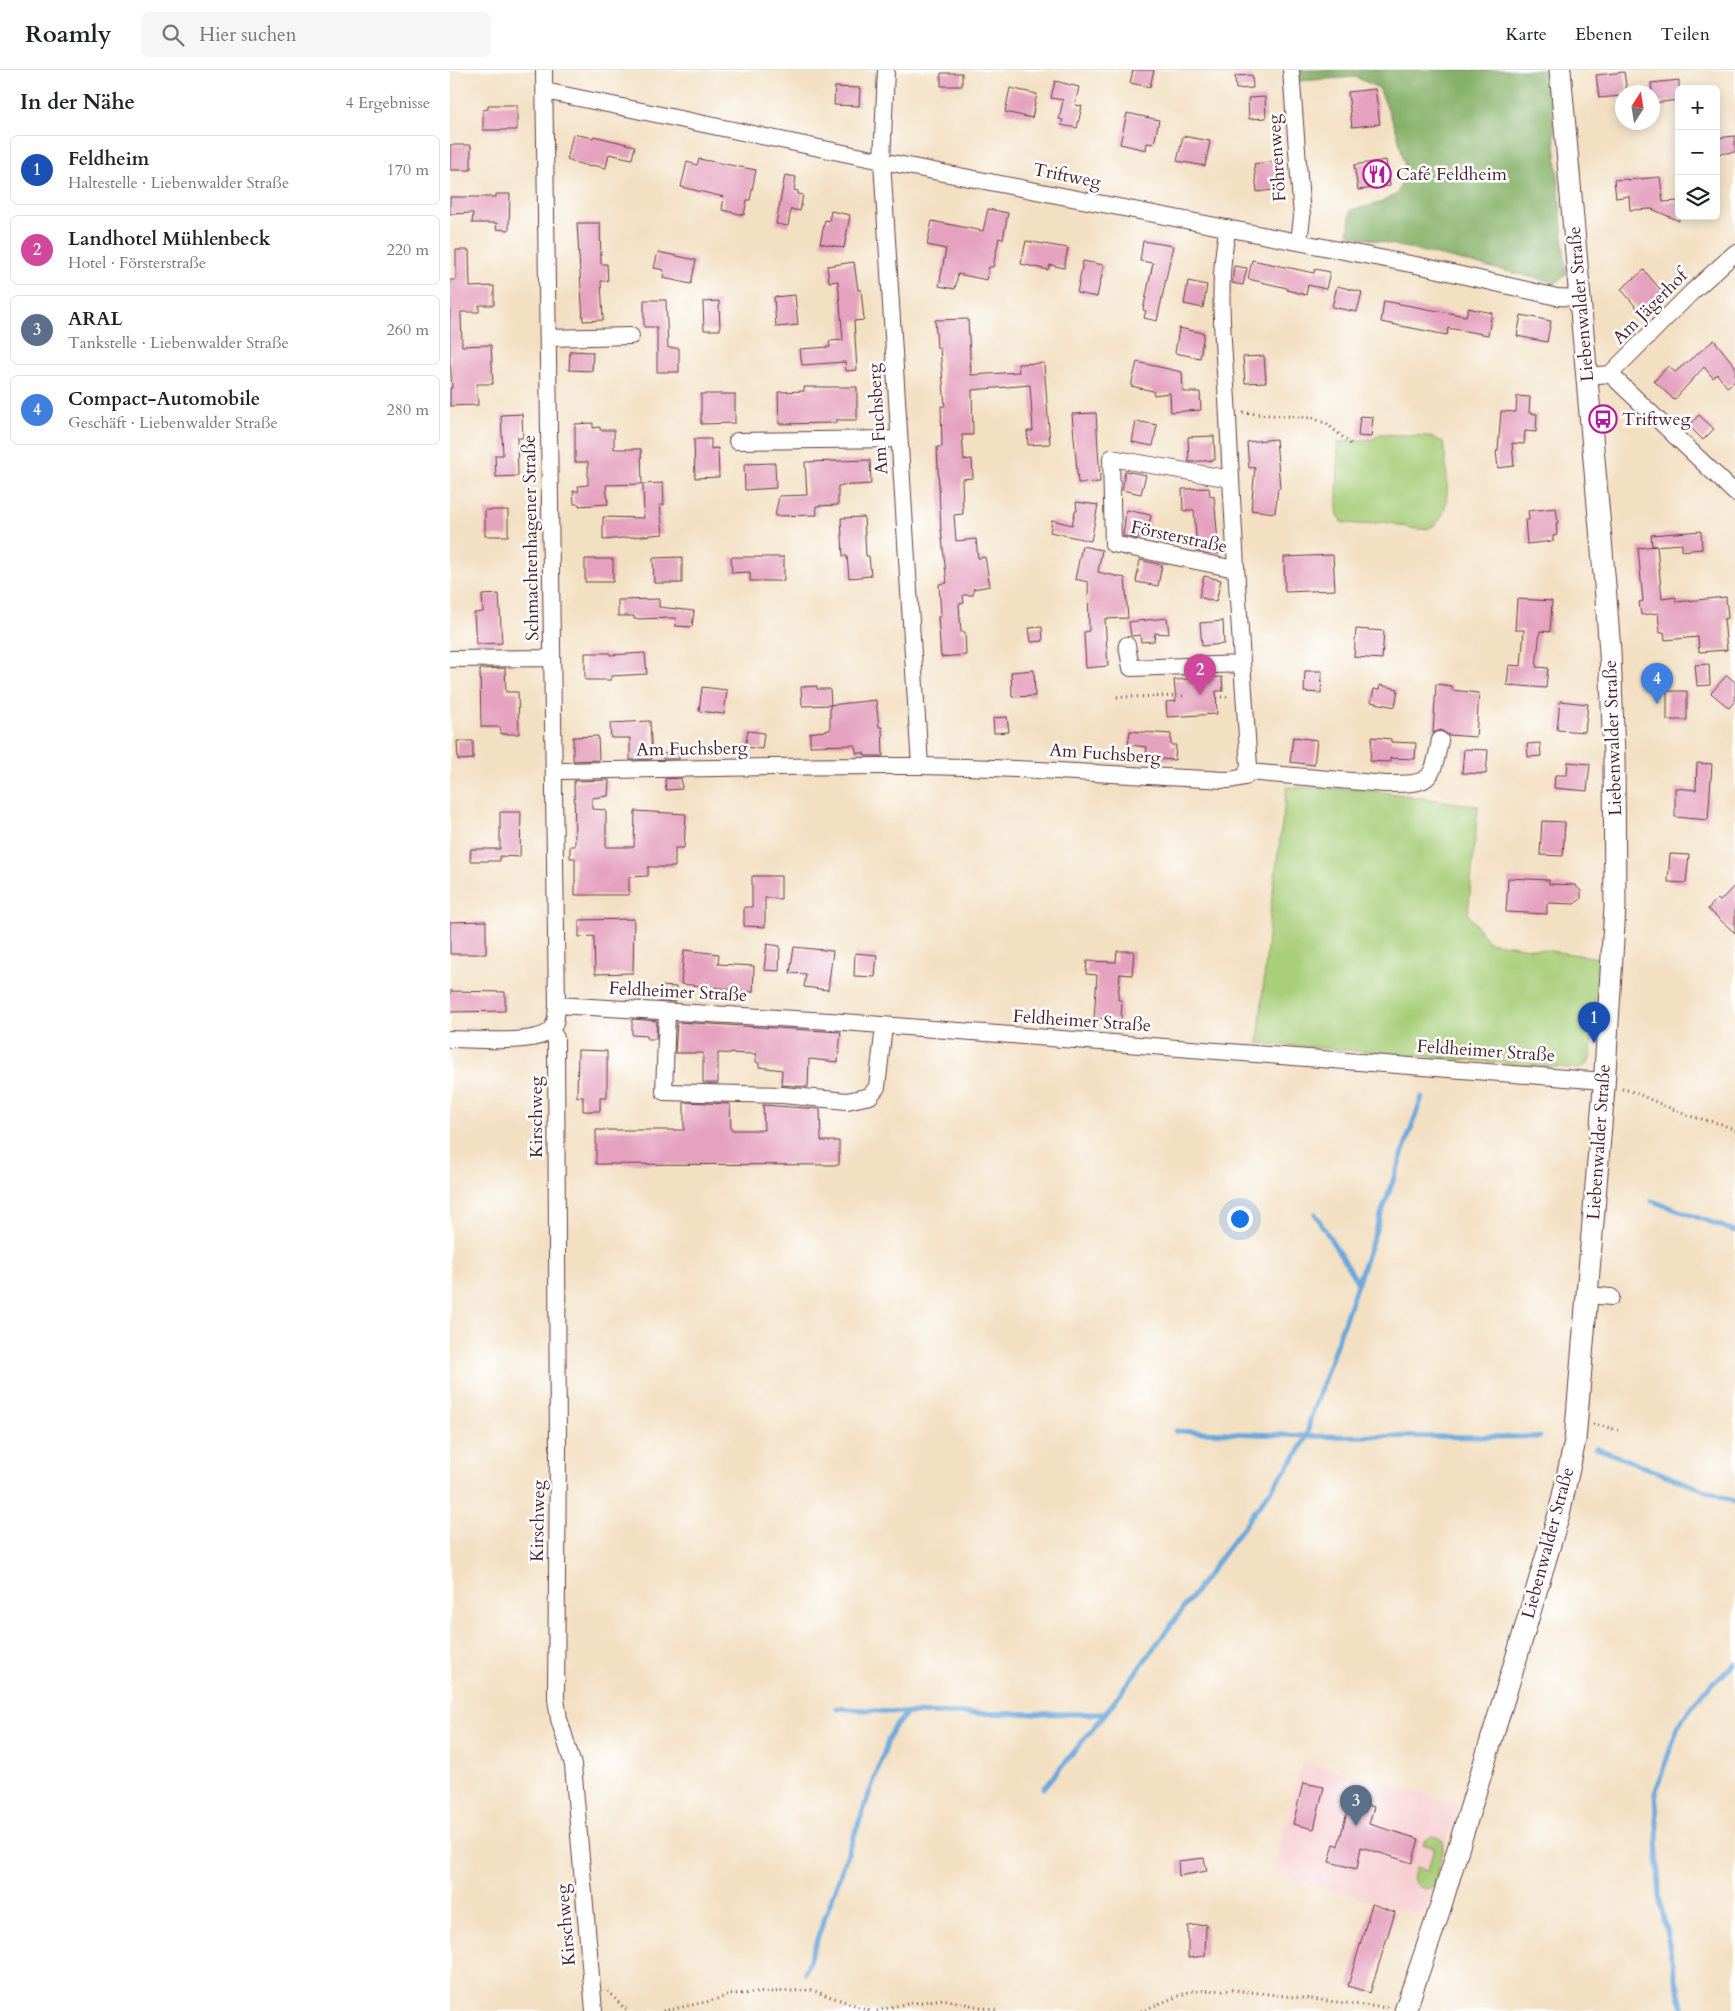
<!DOCTYPE html>
<html lang="de">
<meta charset="utf-8">
<style>
:root{--surface:#fff;--page:#f6f6f6;--text:#202124;--muted:#757577;--line:#e0e0e0;--accent:#b5179e}
body{margin:0;font-family:Cardo,serif;background:var(--page);color:var(--text)}
.controls{position:absolute;right:15px;top:15px;display:grid;overflow:hidden;border-radius:8px;box-shadow:0 2px 12px #0003}
.controls button{width:45px;height:45px;display:grid;place-items:center;padding:0;border:0;border-bottom:1px solid var(--line);background:var(--surface);color:var(--text);font:25px sans-serif}
.compass{position:absolute;left:1165px;top:15px;width:45px;height:45px;border-radius:50%;background:var(--surface);box-shadow:0 2px 12px #0003;rotate:12deg}
.you{position:absolute;left:789px;top:1148px;width:18px;height:18px;margin:-12px;border:4px solid #fff;border-radius:50%;background:#1a73e8;box-shadow:0 0 0 8px #1a73e833}
.badge{display:grid;place-items:center;width:32px;height:32px;border-radius:50%;background:var(--accent);color:#fff;font-size:16px;font-weight:700}
.pin{position:absolute;translate:-50% -41px;filter:drop-shadow(0 1px 2px #0008)}
.pin::after{content:'';position:absolute;top:26px;width:18px;height:15px;background:inherit;clip-path:polygon(0 0,100% 0,50% 100%)}
.list{margin:0;padding:0;list-style:none}
h2{display:flex;justify-content:space-between;align-items:center;height:65px;margin:0;padding:0 20px;font-size:21px}
h2 small{font-size:16px;font-weight:400;color:var(--muted)}
.list li{display:grid;grid-template-columns:32px 1fr auto;gap:15px;align-items:center;box-sizing:border-box;height:70px;margin:0 10px 10px;padding:0 10px;border:1px solid var(--line);border-radius:8px}
.list b{display:block;font-size:19px;white-space:nowrap}
.list p{margin:0;font-size:16px;white-space:nowrap;color:var(--muted)}
.list em{font-size:16px;font-style:normal;color:var(--muted)}
.icon{flex:none;width:28px;height:28px;fill:none;stroke:currentColor;stroke-width:2;stroke-linecap:round;stroke-linejoin:round}
.map{position:relative;flex:none;width:1285px;height:1941px;overflow:hidden}
header{display:flex;align-items:center;gap:30px;box-sizing:border-box;height:70px;padding:0 25px;background:var(--surface);border-bottom:1px solid var(--line)}
header strong{font-size:24px}
nav{display:flex;gap:28px;margin-inline-start:auto;font-size:18px}
.search{width:350px;height:45px;background:var(--page);display:flex;align-items:center;gap:12px;box-sizing:border-box;padding:0 18px;border-radius:8px;color:var(--muted);font-size:19px}
main{display:flex}
aside{flex:1;background:var(--surface)}
.map>svg:first-child{display:block}
</style>
<header>
<strong>Roamly</strong>
<div class="search"><svg class="icon" aria-label="search" viewBox="0 0 24 24"><circle cx="10" cy="10" r="6"/><path d="M15 15l6 6"/></svg>Hier suchen</div>
<nav><a>Karte</a><a>Ebenen</a><a>Teilen</a></nav>
</header>
<main>
<aside>
<h2>In der Nähe<small>4 Ergebnisse</small></h2>
<ul class="list">
<li><span class="badge" style="background:#1a4fb4">1</span><div><b>Feldheim</b><p>Haltestelle · Liebenwalder Straße</p></div><em>170 m</em></li>
<li><span class="badge" style="background:#d1479c">2</span><div><b>Landhotel Mühlenbeck</b><p>Hotel · Försterstraße</p></div><em>220 m</em></li>
<li><span class="badge" style="background:#5c6f8a">3</span><div><b>ARAL</b><p>Tankstelle · Liebenwalder Straße</p></div><em>260 m</em></li>
<li><span class="badge" style="background:#3f7fe0">4</span><div><b>Compact-Automobile</b><p>Geschäft · Liebenwalder Straße</p></div><em>280 m</em></li>
</ul>
</aside>
<div class="map">
<svg width="1285" height="1941" viewBox="0 0 1285 1941">
<rect width="100%" height="100%" fill="#fff"/>
<filter id="ink" filterUnits="userSpaceOnUse"><feTurbulence type="fractalNoise" baseFrequency=".02" numOctaves="2"/><feDisplacementMap in="SourceGraphic" scale="10" xChannelSelector="R" yChannelSelector="G"/><feConvolveMatrix kernelMatrix="1 2 1 2 8 2 1 2 1" color-interpolation-filters="sRGB"/></filter>
<filter id="wash" filterUnits="userSpaceOnUse"><feTurbulence type="fractalNoise" baseFrequency=".0096" numOctaves="4" result="noise"/><feDisplacementMap in="SourceGraphic" scale="20" xChannelSelector="R" yChannelSelector="G"/><feGaussianBlur stdDeviation="1.12" result="paint"/><feColorMatrix in="noise" values="0 0 0 0 0 0 0 0 0 0 0 0 0 0 0 0 0 1.4 0 .05"/><feComposite in="paint" operator="in"/></filter>
<g filter="url(#wash)">
<rect width="100%" height="100%" fill="#f3e0c3"/>
<path fill="#f7cfd1" d="M852,1692L1008,1733L973,1846L823,1803Z"/>
<path fill="#a8ce79" stroke="#797652" d="M930,364L978,366L993,372C996,395 1007,453 975,459C961,461 947,453 933,452C928,452 923,454 918,454C909,455 900,453 891,452L887,442L888,372L923,369Z
M837,717L919,720L1028,736L1018,844L1038,872L1149,888L1148,931L1144,932L1141,986L1137,995L1129,999L808,973L821,835Z
M982,1766C990,1767 993,1770 994,1777L984,1814L981,1818C972,1820 968,1817 963,1809L966,1797L978,1801L984,1778L973,1774L975,1770Z"/>
<path fill="#86b169" stroke="#68684a" d="M848,0H1099L1116,204L1106,213L898,164L901,140L930,133L947,124L956,101L947,62L929,18L905,7L849,11Z"/>
<g fill="none" stroke-linecap="round" stroke-linejoin="round">
<path stroke="#67a7db" stroke-width="5" d="M1202,1131L1285,1161
M865,1144L908,1213
M725,1361L857,1366L1090,1367
M1146,1378L1285,1432
M387,1638L457,1643
M594,1718L655,1644L848,1383L857,1366L860,1350L972,1027
M355,1903L442,1660L457,1643L655,1644
M1235,1941L1230,1929L1209,1825L1206,1720L1229,1654L1253,1622L1285,1594"/>
</g>
<g id="blocks">
<path fill="#e5a2be" d="M683,0H704L700,17L680,13Z
M1174,2L1177,22H1172V26L1149,28L1146,5Z
M491,3H512V16H491Z
M802,5L803,18L786,19L785,6Z
M1229,10V30L1203,33L1201,13Z
M605,11L629,17L625,35L632,36L627,58L611,55L613,50L609,49L613,30L601,28Z
M385,17L410,18L409,36L384,35Z
M560,18L587,24L582,48L555,42Z
M925,19L930,54L902,57L898,22Z
M815,27L816,48L799,49L798,28Z
M38,35H67V60H33V40L38,39Z
M677,43L709,50L704,74L697,73L696,80L670,74Z
M123,64L143,68L144,66L185,76L182,89L159,84L156,98L141,95V97L117,90Z
M733,66L760,71L755,96L727,91Z
M1285,66V82L1266,84V68Z
M0,75H21V100H0Z
M249,89L306,100L300,130H297L294,145L272,140L274,127L231,117L237,92L247,95Z
M936,90L940,116L908,120L904,95Z
M828,91L831,119L807,122L804,94Z
M335,105L346,107L344,120L348,121V124L353,125L350,141L341,139L338,156L326,154Z
M1210,107L1213,132L1229,131V151L1202,139L1180,140L1179,126L1166,128L1164,110L1177,109V110Z
M46,124H60L59,160L46,159L47,153H22L23,143L0,144V127H46Z
M538,139L558,143L553,169L549,168L543,197H539L537,210L508,204L505,219L489,216L496,179L477,175L482,151L533,161Z
M381,141L400,145L394,178L370,173L375,150L379,151Z
M127,153H150L151,194H157L158,211H151L153,250L133,251Z
M576,171L618,178L614,198L600,195L598,200L571,194Z
M693,171L723,176L707,251L694,248L696,241L693,240L703,193L690,191Z
M6,180H19L20,217L44,216V235H29V242H11L12,276L41,275L43,314H27L28,335L0,336V318H2L0,292V210H6Z
M208,182L246,190L241,214L213,208L214,200L204,198Z
M802,190L864,203L865,199L880,202L876,219L858,215L856,225L837,220V218L798,209Z
M633,191L654,195L647,227L627,223Z
M404,192L408,220H411L414,250L404,251L407,300L396,301L395,292L352,295L350,279L380,277L379,271L393,270L388,211L379,212L377,196Z
M784,196L797,198L793,215L782,213Z
M1194,200L1214,224L1191,243L1171,219Z
M738,211L757,215L753,238L734,234Z
M887,216L912,222L907,242L882,237Z
M345,225L348,255L326,257L324,227Z
M194,230H216L218,278H229V302H207V257H194Z
M269,231L270,260H254L253,232Z
M934,231L1016,246L1018,238L1042,243L1038,265L998,258L997,265L931,252Z
M1071,245L1101,251L1097,272L1067,266Z
M518,249L521,305L569,302L568,294L594,293L600,374L578,375L577,361H583L580,315L522,320L523,365H512L514,390L522,389L523,408L512,409L513,444L504,445L506,471L526,469L528,488L535,487L540,516L523,519V525H513L514,533L509,534L511,562H515L516,585L491,587L488,547L491,546L489,514L497,513L491,460L487,377H492L491,336H495L490,278H487L485,250Z
M729,258L754,263L750,288L725,283Z
M1264,270L1285,296V311L1277,317L1267,304L1263,308L1254,297L1224,330L1204,311L1218,296L1225,302Z
M120,281L143,282L142,301L119,300Z
M814,286L816,312L795,313L793,287Z
M687,292L732,302L733,322H750L751,340L721,342L720,323L704,325L703,321L681,316Z
M354,317H407V350H386V353L329,354L328,322L354,321Z
M251,324H285V353L251,354Z
M1067,326L1080,327L1079,343L1087,344L1086,362L1075,361L1074,374L1062,373L1064,396L1048,398L1046,381H1048L1051,341L1066,342Z
M646,343L650,412L628,413L622,344Z
M72,344L73,368H67L68,406L46,407L45,385H53L51,345Z
M1249,345L1264,359L1253,370L1239,356Z
M910,346L923,347L921,367L908,366Z
M686,351L707,355L703,376L682,372Z
M143,353V358L150,357V360H164V379H191L192,414L156,415L158,434L129,436V434H124L123,421H129L128,416L138,415V392H125V354Z
M764,366L765,390L739,392L738,367Z
M244,369H261V379L268,378L269,407L245,408Z
M826,369L830,418H828L825,443L801,440L805,397L799,398L797,372Z
M420,390L421,414L388,416V435L366,436L367,445L325,446L329,426L357,425L355,392Z
M325,393L326,418L295,420L294,394Z
M675,401L696,405L691,424L672,420Z
M213,413L214,435H210L213,464L153,470V447L194,448L193,414Z
M759,418L760,427L764,426L769,484L747,481L744,440L733,441L732,419Z
M626,432L648,435L641,471L600,462L602,450L622,455L625,441H627Z
M1106,438L1108,453H1106L1107,465L1103,466V471L1077,474L1075,450H1079L1078,441Z
M35,440H58V466H35Z
M676,440L701,445L697,465L690,463L688,469L673,466Z
M414,447L416,486H419L421,506L399,508L397,486H393L391,448Z
M1251,461L1252,479L1232,481V474L1202,476L1201,465Z
M632,476L652,480L648,502L675,508L678,548L655,549L658,596L636,598L634,562L639,561L638,512L625,509Z
M1207,476L1212,529L1226,527V532L1276,527L1278,548L1274,549L1277,580L1249,582L1248,567L1215,570L1214,562L1210,563L1208,543L1191,545L1189,532L1193,531L1188,478Z
M883,485L885,520L835,522L834,487Z
M232,487V513H204L203,488Z
M281,487H334V511H300V502L282,503Z
M135,489H163V512H135Z
M690,490L712,495L708,516L686,512Z
M754,506L771,510L766,532L749,527Z
M49,524L52,573L26,574L24,543L33,542L32,525Z
M209,529V537L244,541L242,557L225,556L226,548L184,549V546H168V530Z
M1067,529L1102,531L1100,562L1090,561L1086,597L1098,598L1096,618L1057,615L1059,595L1071,596L1074,560H1065Z
M717,548L719,564L705,563L704,571L691,572L690,565L681,566L679,552Z
M773,551L774,574L752,576L750,553Z
M592,557L593,571L581,572L579,558Z
M906,559L934,561L932,589L904,587Z
M135,583H160V585L195,583L197,604L161,606V610H135Z
M1259,594L1260,615L1247,616L1245,595Z
M55,598L56,622H68L69,664H51L50,657H31L30,599Z
M584,600L585,626L562,627L561,602Z
M855,601H872L871,623L854,622Z
M1277,605L1285,612V631L1279,638L1261,623Z
M772,607L773,621H766L767,644L717,647L716,632L726,631L724,610Z
M986,614L1002,616V620L1029,623L1026,667L998,665L991,660L983,663Z
M930,615L948,619L945,637L921,632L924,619L929,620Z
M367,616V619H380L381,635L352,636L351,617Z
M252,617L277,620L274,644L249,641Z
M1217,621H1237V650H1217Z
M426,630L429,657H432L433,686H415L414,683H406L405,675L360,676V663L380,660V635Z
M1110,631L1138,634L1135,662L1107,660Z
M557,647L559,662L544,663L543,648Z
M200,651L202,689L180,690V668H161L160,653Z
M298,661L314,663L312,679L295,677Z
M680,661L721,664V675H726L725,690L696,688L697,677L678,675Z
M148,666L149,690L123,691V667Z
M843,667L867,670L864,695L840,692Z
M922,667L941,669V672L966,673L965,689L940,688V692L920,691Z
M7,671H23V689L8,690Z
M1090,673L1091,686L1078,687L1077,674Z
M1014,679L1038,680L1036,704L1012,703Z
M212,684H229V689H213Z
M1118,692L1140,694L1137,721L1104,718L1105,705H1117Z
M1247,693L1262,694L1258,750L1225,747V718L1246,720Z
M231,708L232,719L216,720L215,709Z
M159,710L158,726L142,728V739L156,740V777H184L185,741L236,744L234,778H225V797H198V806L179,807V825H125V788H120V776H125L124,711Z
M50,742H71L70,787L50,786V791H20L21,779H50Z
M1092,751L1115,752L1113,786L1090,785Z
M1220,784L1239,785L1236,813L1218,812Z
M302,806H331V829L315,828V857L294,856V837H302Z
M1058,808L1099,810V814L1125,815L1131,821V829L1124,834L1097,833V844L1056,842Z
M1285,815V863L1258,839L1267,829L1270,831Z
M184,849L183,903L145,904L144,866L129,867V850Z
M36,851V884H0V852Z
M317,874L330,876L329,901L314,900Z
M344,877L383,881L378,920L354,917L356,904L340,903Z
M234,880L269,884L268,894L304,896L303,922L279,921V919L231,914Z
M667,881H684L682,905L670,904L668,930H672L671,950L644,948L647,905L636,904L637,891L666,892Z
M405,883L427,885L425,907L404,906Z
M210,916L226,917L225,932L209,931Z
M0,921L55,922V941L0,942Z
M182,949L207,951L206,969H197V966L182,965Z
M227,952L391,962L388,992L359,989L358,1017L331,1015L332,1000L309,997V993L306,992V984L268,983V1013H253V983H225Z
M128,980L157,981V1028H150V1041H133V1027H127Z
M234,1032L280,1034L281,1060H314L313,1035L370,1039L371,1071H389V1095L146,1094V1060H234Z
M853,1713L874,1717L864,1759L843,1754Z
M900,1731L924,1737L919,1754L969,1769L962,1793L911,1777L907,1799L879,1792L884,1774L888,1776Z
M754,1788L757,1801L729,1806L728,1791Z
M922,1834L945,1842L920,1923L898,1916Z
M756,1854L755,1886L738,1888V1856Z"/>
</g>
</g>
<g filter="url(#ink)">
<use href="#blocks" fill-opacity="0" stroke="#633c42" stroke-width="1"/>
<g fill="none" stroke-linecap="round" stroke-linejoin="round">
<g stroke="#633c42" stroke-width="18">
<path id="minor" d="M436,0L432,91L470,696
M841,0L852,147L849,172
M95,21L432,91L976,197L1107,227L1131,228
M98,268L181,266
M1160,304L1285,423
M1137,306L1160,304L1242,222L1285,183
M287,371L449,369
M781,409L661,388L663,474L785,499
M677,575L681,598L792,594
M0,589L102,588
M104,701C226,699 348,695 470,696C574,697 677,706 780,710L795,707L799,696C791,579 783,463 778,347C775,288 765,215 778,158
M798,702L935,714C980,714 982,713 990,670
M107,935L380,951L1154,1011
M217,942L214,1022L332,1025L397,1031L420,1026L427,1017L434,956
M101,961L106,968L108,1380L106,1629L109,1649L123,1695L144,1941
M0,969C22,969 84,975 100,961C107,954 106,944 107,935L94,0
M1138,1225L1161,1227"/>
</g>
<g stroke="#633c42" stroke-width="23">
<path id="major" d="M955,1941L987,1848L1069,1579L1109,1444L1125,1371L1154,1018L1165,837L1164,687L1160,582L1155,515L1110,0"/>
</g>
<path stroke="#633c42" stroke-width="3" stroke-dasharray="1 4" stroke-linecap="butt" d="M793,343L863,348L877,354L902,375
M667,627L735,626
M766,627H781
M1172,1019L1181,1021L1236,1045L1271,1054L1285,1060
M1143,1354L1168,1360
M158,1921L174,1938L180,1941
M213,1941L256,1932L284,1924L361,1920L422,1941
M427,1941L450,1935L493,1929L548,1941
M691,1941L741,1921L784,1920L938,1938"/>
<use href="#minor" stroke="#fff" stroke-width="16"/>
<use href="#major" stroke="#fff" stroke-width="21"/>
</g>
</g>
<defs>
<g id="restaurant-ring" transform="scale(1.4375)"><circle r="9.5" fill="#fff" stroke="#b5179e" stroke-width="1.5"/><path d="M-5-6h1v4h1v-4h1v4h1v-4h1v5L-1.5 .5V6h-2V.5L-5-1ZM5-6V6H3V1.5H1.5Q1.5-4 5-6Z" fill="#b5179e"/></g>
<g id="bus-ring" transform="scale(1.4375)"><circle r="9.5" fill="#fff" stroke="#b5179e" stroke-width="1.5"/><path d="M-5-6H5V4H4V6H2V4H-2V6H-4V4H-5ZM-3.5-4V0h7V-4ZM-3.5 1.2v1.5H-2V1.2ZM2 1.2v1.5H3.5V1.2Z" fill="#b5179e"/></g>
</defs>
<g fill-rule="evenodd">
<use href="#restaurant-ring" x="927" y="104"/>
<use href="#bus-ring" x="1153" y="349"/>
</g>
<g text-anchor="middle" dominant-baseline="central" stroke-width="5" stroke-linejoin="round" paint-order="stroke">
<g font-size="18" fill="#4a1f2b" stroke="#fff">
<text transform="translate(827 88) rotate(-94)">Föhrenweg</text>
<text transform="translate(617 106) rotate(11)">Triftweg</text>
<text transform="translate(1131 234) rotate(-95)">Liebenwalder Straße</text>
<text transform="translate(1200 237) rotate(-45)">Am Jägerhof</text>
<text transform="translate(428 349) rotate(-94)">Am Fuchsberg</text>
<text transform="translate(729 467) rotate(12)">Försterstraße</text>
<text transform="translate(81 468) rotate(-91)">Schmachtenhagener Straße</text>
<text transform="translate(1163 668) rotate(-92)">Liebenwalder Straße</text>
<text transform="translate(242 679) rotate(-1)">Am Fuchsberg</text>
<text transform="translate(655 684) rotate(4)">Am Fuchsberg</text>
<text transform="translate(228 922) rotate(3)">Feldheimer Straße</text>
<text transform="translate(632 951) rotate(4)">Feldheimer Straße</text>
<text transform="translate(1036 981) rotate(4)">Feldheimer Straße</text>
<text transform="translate(86 1047) rotate(-90)">Kirschweg</text>
<text transform="translate(1149 1072) rotate(-86)">Liebenwalder Straße</text>
<text transform="translate(88 1451) rotate(-89)">Kirschweg</text>
<text transform="translate(1098 1473) rotate(-75)">Liebenwalder Straße</text>
<text transform="translate(116 1855) rotate(-95)">Kirschweg</text>
</g>
<g font-size="18" fill="#4a1f2b" stroke="#fff" text-anchor="start">
<text x="946" y="104">Café Feldheim</text>
<text x="1172" y="349">Triftweg</text>
</g>
</g>
</svg>
<div class="controls">
<button>+</button>
<button>−</button>
<button><svg class="icon" aria-label="layers" viewBox="0 0 24 24"><path d="M12 4l9 5-9 5-9-5zM3 14l9 5 9-5"/></svg></button>
</div>
<svg class="compass" viewBox="-18 -18 36 36"><path d="M0-13l5 13h-10z" fill="#e53935"/><path d="M0 13l5-13h-10z" fill="#757577"/></svg>
<div class="you"></div>
<div class="pin badge" style="left:1144px;top:973px;background:#1a4fb4">1</div>
<div class="pin badge" style="left:750px;top:625px;background:#d1479c">2</div>
<div class="pin badge" style="left:906px;top:1756px;background:#5c6f8a">3</div>
<div class="pin badge" style="left:1207px;top:634px;background:#3f7fe0">4</div>
</div>
</main>
